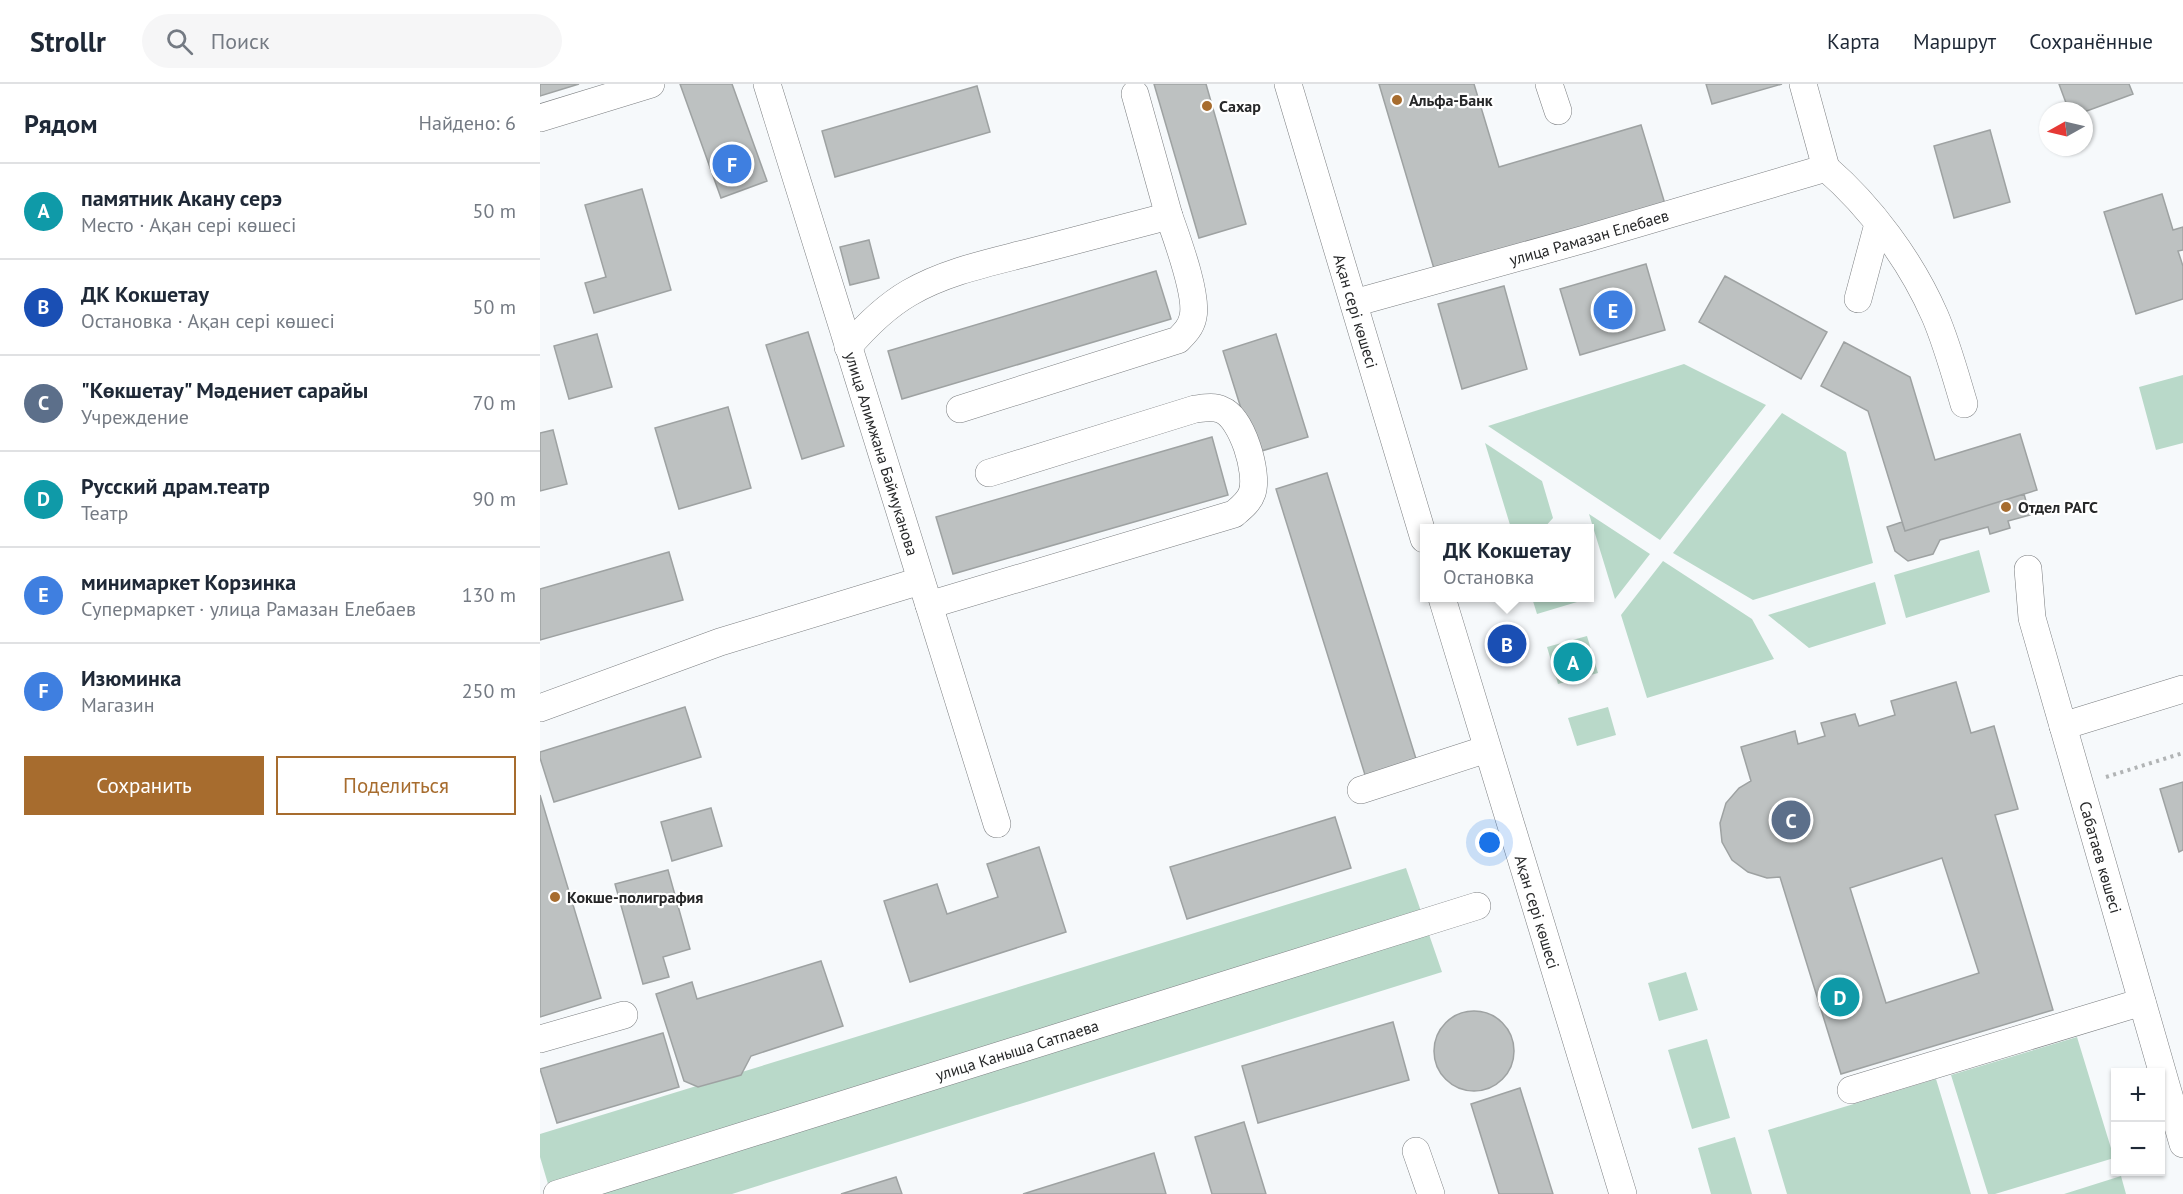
<!DOCTYPE html>
<html lang="ru">
<meta charset="utf-8">
<style>
:root{--surface:#fff;--page:#f6f6f7;--text:#1f2937;--muted:#747a83;--line:#e0e1e3;--accent:#a76c2e}
body{margin:0;font-family:"PT Sans",sans-serif;background:var(--page);color:var(--text)}
.controls{position:absolute;right:18px;bottom:18px;display:grid;overflow:hidden;border-radius:0px;box-shadow:0 2px 4px #0004}
.controls button{width:54px;height:54px;display:grid;place-items:center;padding:0;border:0;border-bottom:2px solid var(--line);background:var(--surface);color:var(--text);font:30px sans-serif}
.compass{position:absolute;left:1499px;top:18px;width:54px;height:54px;border-radius:50%;background:var(--surface);box-shadow:0 2px 4px #0004;rotate:262deg}
.you{position:absolute;left:950px;top:759px;width:21px;height:21px;margin:-15px;border:4px solid #fff;border-radius:50%;background:#1a73e8;box-shadow:0 0 0 9px #1a73e833}
.badge{display:grid;place-items:center;width:39px;height:39px;border-radius:50%;background:var(--accent);color:#fff;font-size:20px;font-weight:700}
.pin{position:absolute;translate:-50% -50%;border:3px solid #fff;box-shadow:0 2px 6px #0006}
.popup{position:absolute;left:880px;top:440px;width:174px;height:78px;box-sizing:border-box;display:grid;place-content:center;border-radius:0px;background:var(--surface);filter:drop-shadow(0 2px 4px #0005);font-size:20px;white-space:nowrap;color:var(--muted)}
.popup b{font-size:22px;color:var(--text)}
.popup::after{content:'';position:absolute;left:50%;top:100%;margin-left:-12px;border:12px solid transparent;border-top-color:var(--surface)}
.list{margin:0;padding:0;list-style:none}
h2{display:flex;justify-content:space-between;align-items:center;height:78px;margin:0;padding:0 24px;font-size:26px}
h2 small{font-size:20px;font-weight:400;color:var(--muted)}
.list li{display:grid;grid-template-columns:39px 1fr auto;gap:18px;align-items:center;box-sizing:border-box;height:96px;padding:0 24px;border-top:2px solid var(--line)}
.list b{display:block;font-size:22px;white-space:nowrap}
.list p{margin:0;font-size:20px;white-space:nowrap;color:var(--muted)}
.list em{font-size:20px;font-style:normal;color:var(--muted)}
.actions{display:flex;gap:12px;padding:18px 24px}
.actions a{flex:1;padding:14px 0;border:2px solid var(--accent);border-radius:0px;text-align:center;font-size:21px;color:var(--accent)}
.actions .main{background:var(--accent);color:#fff}
.icon{flex:none;width:33px;height:33px;fill:none;stroke:currentColor;stroke-width:2;stroke-linecap:round;stroke-linejoin:round}
.map{position:relative;flex:none;width:1643px;height:1110px;overflow:hidden}
header{display:flex;align-items:center;gap:36px;box-sizing:border-box;height:84px;padding:0 30px;background:var(--surface);border-bottom:2px solid var(--line)}
header strong{font-size:28px}
nav{display:flex;gap:33px;margin-inline-start:auto;font-size:21px}
.search{width:420px;height:54px;background:var(--page);display:flex;align-items:center;gap:15px;box-sizing:border-box;padding:0 21px;border-radius:33px;color:var(--muted);font-size:22px}
main{display:flex}
aside{flex:1;background:var(--surface)}
.map>svg:first-child{display:block}
</style>
<header>
<strong>Strollr</strong>
<div class="search"><svg class="icon" aria-label="search" viewBox="0 0 24 24"><circle cx="10" cy="10" r="6"/><path d="M15 15l6 6"/></svg>Поиск</div>
<nav><a>Карта</a><a>Маршрут</a><a>Сохранённые</a></nav>
</header>
<main>
<aside>
<h2>Рядом<small>Найдено: 6</small></h2>
<ul class="list">
<li><span class="badge" style="background:#0f9aa8">A</span><div><b>памятник Акану серэ</b><p>Место · Ақан сері көшесі</p></div><em>50 m</em></li>
<li><span class="badge" style="background:#1a4fb4">B</span><div><b>ДК Кокшетау</b><p>Остановка · Ақан сері көшесі</p></div><em>50 m</em></li>
<li><span class="badge" style="background:#5c6f8a">C</span><div><b>&quot;Көкшетау&quot; Мәдениет сарайы</b><p>Учреждение</p></div><em>70 m</em></li>
<li><span class="badge" style="background:#0f9aa8">D</span><div><b>Русский драм.театр</b><p>Театр</p></div><em>90 m</em></li>
<li><span class="badge" style="background:#3f7fe0">E</span><div><b>минимаркет Корзинка</b><p>Супермаркет · улица Рамазан Елебаев</p></div><em>130 m</em></li>
<li><span class="badge" style="background:#3f7fe0">F</span><div><b>Изюминка</b><p>Магазин</p></div><em>250 m</em></li>
</ul>
<div class="actions"><a class="main">Сохранить</a><a>Поделиться</a></div>
</aside>
<div class="map">
<svg width="1643" height="1110" viewBox="0 0 1643 1110">
<rect width="100%" height="100%" fill="#f6f9fb"/>
<path fill="#b9d9c9" d="M1144,280L1226,321L1120,456L948,342Z
M1643,291V359L1616,366L1599,303Z
M1242,329L1306,368L1333,479L1213,516L1133,469Z
M945,359L1002,397L1013,434L1004,444H971Z
M1049,430L1110,470L1075,515Z
M1439,466L1450,508L1366,534L1354,491Z
M1123,477L1212,535L1234,575L1107,614L1081,531Z
M1335,498L1346,540L1269,564L1228,531Z
M992,514H1036L1037,518L997,530Z
M1047,552L1058,589L1018,600L1007,563Z
M1068,623L1076,651L1037,662L1028,634Z
M866,784L902,888L192,1110H11L0,1073V1050Z
M1146,888L1158,926L1119,937L1108,899Z
M1537,953L1574,1074L1455,1110H1448L1411,991Z
M1167,955L1190,1034L1152,1045L1128,966Z
M1396,995L1431,1110H1247L1228,1046Z
M1195,1053L1212,1110H1171L1158,1064Z
M1581,1092L1586,1110H1524Z"/>
<path fill="#bdc1c1" stroke="#9ea2a2" stroke-width="1.5" fill-rule="evenodd" d="M0,0H39L0,12Z
M140,0H192L227,97L181,114Z
M614,0H666L706,140L659,154Z
M839,0H934L959,83L1101,41L1125,120L895,188Z
M1166,0H1242L1172,20Z
M1519,0H1589L1593,10L1544,28L1529,27Z
M437,2L450,48L295,93L282,47Z
M1450,46L1470,118L1414,134L1394,62Z
M102,105L131,206L54,229L45,199L66,193L45,121Z
M1622,110L1633,146L1643,143V166L1638,167L1643,182V215L1596,230L1564,128Z
M329,156L339,194L310,201L300,163Z
M1106,180L1125,246L1040,271L1020,205Z
M616,187L631,235L362,315L348,267Z
M1185,192L1287,248L1261,295L1159,238Z
M964,202L987,285L922,305L898,220Z
M268,248L304,362L262,375L226,261Z
M57,250L72,303L29,315L14,262Z
M736,250L768,353L715,369L683,267Z
M1304,258L1370,293L1395,376L1480,350L1497,406L1365,447L1328,327L1281,302Z
M188,323L211,404L139,425L115,344Z
M13,346L27,400L0,407V349Z
M672,353L688,411L413,490L396,433Z
M787,389L877,678L826,694L736,405Z
M1484,410L1490,431L1468,437L1470,444L1450,450L1448,443L1400,456L1393,470L1368,477L1355,467L1347,443L1362,438L1365,447Z
M129,468L143,516L0,556V505Z
M1416,598L1431,649L1454,642L1478,725L1455,731L1513,926L1301,990L1240,793L1227,794L1208,788L1192,776L1182,758L1180,739L1186,719L1199,704L1211,697L1201,663L1255,647L1258,660L1285,652L1281,639L1315,630L1319,642L1355,631L1351,617ZM1402,774L1439,889L1346,919L1310,804Z
M145,623L161,673L14,718L0,674V668Z
M1643,698V766L1639,768L1620,705Z
M0,711L61,914L0,933Z
M171,724L182,762L132,777L121,738Z
M795,733L811,784L647,835L630,783Z
M499,763L526,848L370,898L344,817L397,800L407,830L458,813L447,780Z
M128,786L150,865L123,873L129,893L103,900L75,800Z
M281,877L303,942L211,972L201,991L158,1003L144,997L116,910L152,898L157,915Z
M894 967a40 40 0 1 1 80 0a40 40 0 1 1-80 0Z
M853,938L869,996L718,1039L702,982Z
M123,949L139,1003L17,1039L0,985Z
M980,1004L1013,1110H959L931,1020Z
M704,1038L726,1110H672L655,1053Z
M614,1069L626,1110H483Z
M356,1093L362,1110H301Z"/>
<g fill="none" stroke-linecap="round" stroke-linejoin="round">
<g stroke="#7b7e80" stroke-width="28">
<g id="minor">
<path id="s1" d="M227,0L457,740"/>
<path id="s2" d="M748,0L884,455"/>
<path d="M1009,0L1018,27"/>
<path d="M1263,0L1286,84"/>
<path d="M595,10L629,132"/>
<path d="M0,34L111,0"/>
<path d="M1286,84C1331,123 1371,177 1395,232C1407,260 1415,290 1424,320"/>
<path d="M1318,215L1338,140"/>
<path id="s3" d="M814,219L1045,155L1286,84"/>
<path d="M308,263C326,242 345,223 369,209C405,188 448,179 487,169C534,157 582,144 629,132C637,155 658,211 653,233C651,243 645,249 638,256L420,325"/>
<path id="s4" d="M1488,485L1492,534L1643,1060"/>
<path id="s5" d="M902,514L1083,1110"/>
<path d="M389,521L694,430C701,424 709,418 712,409C719,389 702,334 682,326C674,322 664,324 655,325L449,389"/>
<path d="M0,624L180,558L380,497"/>
<path d="M1523,642L1643,605"/>
<path d="M821,706L947,665"/>
<path d="M0,955L84,931"/>
<path d="M1311,1006L1602,918"/>
<path d="M876,1067L891,1110"/>
<path id="s6" d="M17,1110L937,822"/>
</g>
</g>
<path stroke="#b1b4b5" stroke-width="4" stroke-dasharray="3 4.5" stroke-linecap="butt" d="M1566,693L1643,669"/>
<use href="#minor" stroke="#fff" stroke-width="27"/>
</g>
<g fill="#a76c2e" stroke="#fff" stroke-width="2">
<circle cx="857" cy="16" r="6"/>
<circle cx="667" cy="22" r="6"/>
<circle cx="1466" cy="423" r="6"/>
<circle cx="15" cy="813" r="6"/>
</g>
<g text-anchor="middle" dominant-baseline="central" stroke-width="4.5" stroke-linejoin="round" paint-order="stroke">
<g font-size="16" font-weight="bold" fill="#272829" stroke="#fff" text-anchor="start">
<text x="869" y="16">Альфа-Банк</text>
<text x="679" y="22">Сахар</text>
<text x="1478" y="423">Отдел РАГС</text>
<text x="27" y="813">Кокше-полиграфия</text>
</g>
<g font-size="16" fill="#272829" stroke="#fff">
<text stroke="none"><textPath href="#s3" startOffset="244">улица Рамазан Елебаев</textPath></text>
<text stroke="none"><textPath href="#s2" startOffset="237">Ақан сері көшесі</textPath></text>
<text stroke="none"><textPath href="#s1" startOffset="387">улица Алимжана Баймуканова</textPath></text>
<text stroke="none"><textPath href="#s4" startOffset="298">Сабатаев көшесі</textPath></text>
<text stroke="none"><textPath href="#s5" startOffset="328">Ақан сері көшесі</textPath></text>
<text stroke="none"><textPath href="#s6" startOffset="482">улица Каныша Сатпаева</textPath></text>
</g>
</g>
</svg>
<div class="controls">
<button>+</button>
<button>−</button>
</div>
<svg class="compass" viewBox="-18 -18 36 36"><path d="M0-13l5 13h-10z" fill="#e53935"/><path d="M0 13l5-13h-10z" fill="#747a83"/></svg>
<div class="you"></div>
<div class="pin badge" style="left:1033px;top:578px;background:#0f9aa8">A</div>
<div class="pin badge" style="left:967px;top:560px;background:#1a4fb4">B</div>
<div class="popup"><b>ДК Кокшетау</b>Остановка</div>
<div class="pin badge" style="left:1251px;top:736px;background:#5c6f8a">C</div>
<div class="pin badge" style="left:1300px;top:913px;background:#0f9aa8">D</div>
<div class="pin badge" style="left:1073px;top:226px;background:#3f7fe0">E</div>
<div class="pin badge" style="left:192px;top:80px;background:#3f7fe0">F</div>
</div>
</main>
